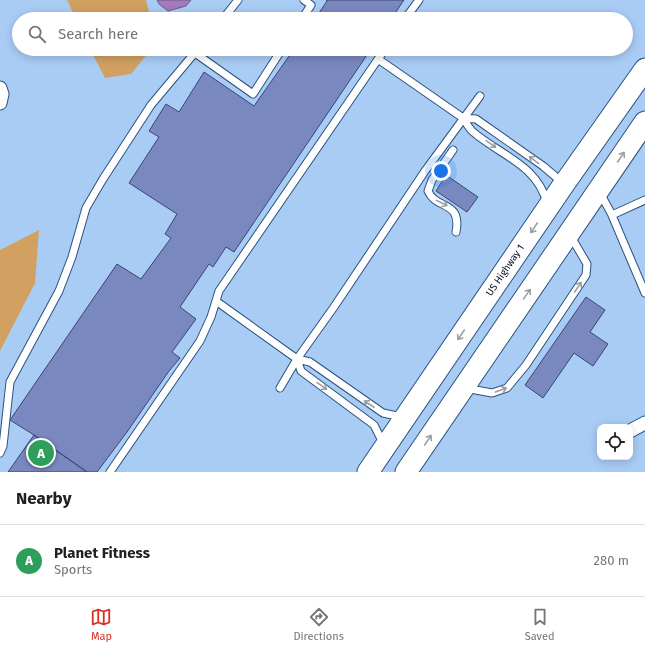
<!DOCTYPE html>
<style>
:root{--surface:#fff;--page:#f6f6f6;--text:#202124;--muted:#757577;--line:#e0e0e0;--accent:#d93025}
body{margin:0;font-family:"Fira Sans",sans-serif;background:var(--page);color:var(--text)}
.controls{position:absolute;right:12px;bottom:12px;display:grid;overflow:hidden;border-radius:8px;box-shadow:0 2px 10px #0003}
.controls button{width:36px;height:36px;display:grid;place-items:center;padding:0;border:0;border-bottom:1px solid var(--line);background:var(--surface);color:var(--text);font:20px sans-serif}
.you{position:absolute;left:441px;top:171px;width:14px;height:14px;margin:-10px;border:3px solid #fff;border-radius:50%;background:#1a73e8;box-shadow:0 0 0 6px #1a73e833}
.badge{display:grid;place-items:center;width:26px;height:26px;border-radius:50%;background:var(--accent);color:#fff;font-size:13px;font-weight:700}
.pin{position:absolute;translate:-50% -50%;border:2px solid #fff;box-shadow:0 1px 4px #0006}
.list{margin:0;padding:0;list-style:none}
h2{display:flex;justify-content:space-between;align-items:center;height:52px;margin:0;padding:0 16px;font-size:17px}
h2 small{font-size:13px;font-weight:400;color:var(--muted)}
.list li{display:grid;grid-template-columns:26px 1fr auto;gap:12px;align-items:center;box-sizing:border-box;height:72px;padding:0 16px;border-top:1px solid var(--line)}
.list b{display:block;font-size:15px;white-space:nowrap}
.list p{margin:0;font-size:13px;white-space:nowrap;color:var(--muted)}
.list em{font-size:13px;font-style:normal;color:var(--muted)}
.icon{flex:none;width:22px;height:22px;fill:none;stroke:currentColor;stroke-width:2;stroke-linecap:round;stroke-linejoin:round}
.map{position:relative;flex:none;width:645px;height:472px;overflow:hidden}
.search{position:absolute;background:var(--surface);box-shadow:0 2px 10px #0003;left:12px;right:12px;top:12px;height:44px;display:flex;align-items:center;gap:10px;box-sizing:border-box;padding:0 14px;border-radius:22px;color:var(--muted);font-size:15px}
.sheet{height:124px;background:var(--surface)}
nav{display:flex;justify-content:space-around;align-items:center;box-sizing:border-box;height:56px;border-top:1px solid var(--line);background:var(--surface);font-size:11px;color:var(--muted)}
nav a{display:grid;justify-items:center;gap:2px}
nav .on{color:var(--accent)}
.map>svg:first-child{display:block}
</style>
<div class="map">
<svg width="645" height="472" viewBox="0 0 645 472">
<rect width="100%" height="100%" fill="#a9ccf5"/>
<path fill="#d2a161" d="M67,0H146L151,19H76Z
M90,49H150L149,52L131,74L105,78Z
M39,230L35,283L0,351V250Z"/>
<path fill="#a37abb" stroke="#72598c" d="M157,0H191L186,6L168,11L159,4Z"/>
<path fill="#7a88c0" stroke="#3a4577" d="M326,0H404L391,19H315L327,1Z
M294,49H371L234,252L226,247L213,267L209,264L180,307L196,319L172,352L180,358L169,371L127,432L97,472H87L34,435L10,420L117,264L141,279L171,238L165,234L177,214L129,183L159,137L149,131L166,104L179,112L204,72L254,106Z
M446,175L478,197L467,212L436,191Z
M586,297L605,310L590,332L608,344L593,366L574,353L543,398L525,385Z
M34,435L87,472H8Z"/>
<g fill="none" stroke-linecap="round" stroke-linejoin="round">
<g stroke="#2b527e" stroke-width="9">
<path id="service" d="M223,19L238,0
M302,19L311,5L304,0
M405,19L419,0
M195,53L253,94L282,49
M378,59L463,118C466,123 469,128 472,131C499,155 537,164 547,203
M463,118L476,119L543,166L563,183
M453,150L432,180L428,191C436,210 462,200 456,232
M600,193L611,213L645,293
M612,215L645,200
M216,301L297,359L310,362L383,413L402,417
M297,359L301,371L374,425L384,445
M280,388L297,359L334,307L425,171L480,96
M465,388L492,393L507,388L526,365L586,275L587,264L570,235
M0,453L3,446L10,382L59,291L72,257L86,208L103,179L151,105L198,49
M110,472L200,341L211,317L219,291L385,49"/>
</g>
<g stroke="#2b527e" stroke-width="15">
<path id="minor" d="M0,88L2,94L0,103
M630,431L645,423"/>
</g>
<g stroke="#2b527e" stroke-width="23">
<g id="primary">
<path id="s1" d="M368,472L564,184L645,69"/>
<path d="M406,472L645,122"/>
</g>
</g>
<use href="#service" stroke="#fff" stroke-width="7"/>
<use href="#minor" stroke="#fff" stroke-width="13"/>
<use href="#primary" stroke="#fff" stroke-width="21"/>
</g>
<defs><path id="oneway-shaft" d="M-6 0H5M1.5-3L5.5 0L1.5 3" fill="none" stroke-width="1.6" stroke-linecap="round" stroke-linejoin="round"/></defs>
<g stroke="#999ea5">
<use href="#oneway-shaft" transform="translate(491 144) rotate(35)"/>
<use href="#oneway-shaft" transform="translate(621 157) rotate(-56)"/>
<use href="#oneway-shaft" transform="translate(534 160) rotate(-144)"/>
<use href="#oneway-shaft" transform="translate(442 203) rotate(26)"/>
<use href="#oneway-shaft" transform="translate(534 228) rotate(124)"/>
<use href="#oneway-shaft" transform="translate(578 287) rotate(-56)"/>
<use href="#oneway-shaft" transform="translate(527 294) rotate(-55)"/>
<use href="#oneway-shaft" transform="translate(461 335) rotate(124)"/>
<use href="#oneway-shaft" transform="translate(322 386) rotate(35)"/>
<use href="#oneway-shaft" transform="translate(501 390) rotate(-20)"/>
<use href="#oneway-shaft" transform="translate(369 404) rotate(-147)"/>
<use href="#oneway-shaft" transform="translate(428 440) rotate(-56)"/>
</g>
<g text-anchor="middle" dominant-baseline="central" stroke-width="3" stroke-linejoin="round" paint-order="stroke">
<g font-size="10" fill="#010c1d" stroke="#a9ccf5">
<text stroke="none"><textPath href="#s1" startOffset="244">US Highway 1</textPath></text>
</g>
</g>
</svg>
<div class="controls">
<button><svg class="icon" aria-label="locate" viewBox="0 0 24 24"><circle cx="12" cy="12" r="6"/><path d="M12 2v4M12 18v4M2 12h4M18 12h4"/></svg></button>
</div>
<div class="you"></div>
<div class="pin badge" style="left:41px;top:453px;background:#2e9e5b">A</div>
<div class="search"><svg class="icon" aria-label="search" viewBox="0 0 24 24"><circle cx="10" cy="10" r="6"/><path d="M15 15l6 6"/></svg>Search here</div>
</div>
<section class="sheet">
<h2>Nearby<small></small></h2>
<ul class="list">
<li><span class="badge" style="background:#2e9e5b">A</span><div><b>Planet Fitness</b><p>Sports</p></div><em>280 m</em></li>
</ul>
</section>
<nav>
<a class="on"><svg class="icon" aria-label="map" viewBox="0 0 24 24"><path d="M3 6l6-2 6 2 6-2v14l-6 2-6-2-6 2zM9 4v14M15 6v14"/></svg>Map</a>
<a><svg class="icon" aria-label="directions" viewBox="0 0 24 24"><path d="M12 3l9 9-9 9-9-9zM9 14v-3h6M13 9l2 2-2 2"/></svg>Directions</a>
<a><svg class="icon" aria-label="saved" viewBox="0 0 24 24"><path d="M7 4h10v16l-5-4-5 4z"/></svg>Saved</a>
</nav>
